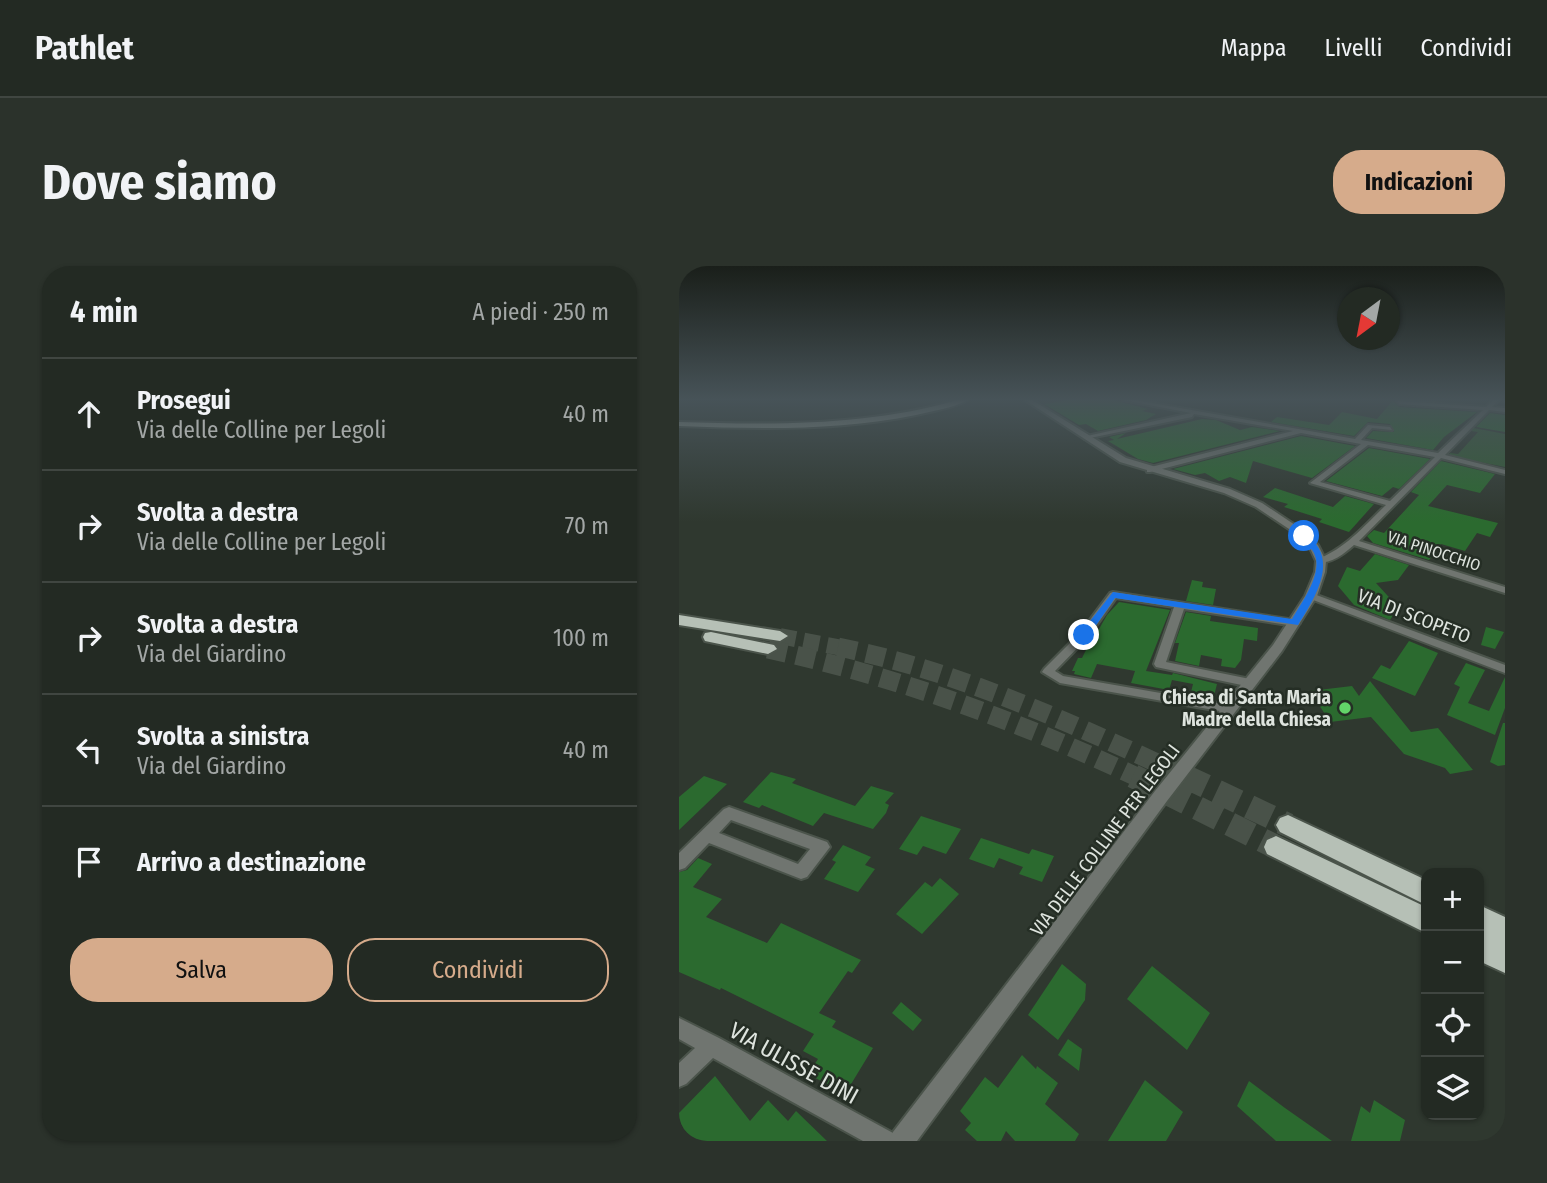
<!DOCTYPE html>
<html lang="it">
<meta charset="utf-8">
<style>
:root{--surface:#232a23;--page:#2b322b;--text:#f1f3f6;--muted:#a3a7a6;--line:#404641;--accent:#d6ab8b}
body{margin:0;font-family:"Fira Sans Condensed",sans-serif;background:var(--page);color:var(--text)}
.controls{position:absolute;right:21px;bottom:21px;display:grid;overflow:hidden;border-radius:14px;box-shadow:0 2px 5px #0004}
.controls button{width:63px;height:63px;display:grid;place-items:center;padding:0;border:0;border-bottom:2px solid var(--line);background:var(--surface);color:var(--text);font:35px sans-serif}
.compass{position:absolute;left:658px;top:21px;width:63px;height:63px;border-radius:50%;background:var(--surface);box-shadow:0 2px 5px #0004;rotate:212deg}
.stop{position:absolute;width:21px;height:21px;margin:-16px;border:5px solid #1a73e8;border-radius:50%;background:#fff}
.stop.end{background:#1a73e8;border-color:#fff;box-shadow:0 2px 7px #0008}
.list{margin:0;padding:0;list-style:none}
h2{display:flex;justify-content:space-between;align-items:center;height:91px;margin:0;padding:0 28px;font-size:30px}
h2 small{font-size:23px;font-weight:400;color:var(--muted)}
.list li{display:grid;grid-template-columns:46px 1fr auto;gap:21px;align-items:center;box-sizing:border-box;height:112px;padding:0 28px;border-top:2px solid var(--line)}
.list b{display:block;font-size:26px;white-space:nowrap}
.list p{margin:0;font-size:23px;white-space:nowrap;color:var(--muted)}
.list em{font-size:23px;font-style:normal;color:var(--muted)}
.actions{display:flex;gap:14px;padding:21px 28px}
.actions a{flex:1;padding:16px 0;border:2px solid var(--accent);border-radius:28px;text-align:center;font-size:24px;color:var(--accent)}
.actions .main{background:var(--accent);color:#111}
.icon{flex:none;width:38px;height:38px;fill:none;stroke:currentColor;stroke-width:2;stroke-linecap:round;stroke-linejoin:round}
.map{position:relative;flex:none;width:826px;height:875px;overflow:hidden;border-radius:28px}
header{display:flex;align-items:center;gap:42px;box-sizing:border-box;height:98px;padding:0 35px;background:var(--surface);border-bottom:2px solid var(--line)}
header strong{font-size:33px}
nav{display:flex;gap:38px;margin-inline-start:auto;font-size:24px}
.intro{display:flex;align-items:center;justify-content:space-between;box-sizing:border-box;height:168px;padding:0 42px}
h1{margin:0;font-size:49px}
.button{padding:18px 32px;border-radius:28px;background:var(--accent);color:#111;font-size:24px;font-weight:700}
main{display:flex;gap:42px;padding:0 42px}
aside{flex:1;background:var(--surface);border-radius:28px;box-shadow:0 2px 5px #0004}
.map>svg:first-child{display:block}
</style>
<header>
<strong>Pathlet</strong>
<nav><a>Mappa</a><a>Livelli</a><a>Condividi</a></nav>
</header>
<div class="intro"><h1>Dove siamo</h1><a class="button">Indicazioni</a></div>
<main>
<aside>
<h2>4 min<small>A piedi · 250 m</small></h2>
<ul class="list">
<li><svg class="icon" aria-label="ahead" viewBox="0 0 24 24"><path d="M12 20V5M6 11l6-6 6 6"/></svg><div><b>Prosegui</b><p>Via delle Colline per Legoli</p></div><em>40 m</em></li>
<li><svg class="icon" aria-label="right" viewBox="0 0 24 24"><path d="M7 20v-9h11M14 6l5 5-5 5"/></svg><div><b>Svolta a destra</b><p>Via delle Colline per Legoli</p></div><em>70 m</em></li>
<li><svg class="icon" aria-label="right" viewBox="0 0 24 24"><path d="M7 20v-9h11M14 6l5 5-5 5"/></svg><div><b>Svolta a destra</b><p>Via del Giardino</p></div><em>100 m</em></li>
<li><svg class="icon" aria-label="left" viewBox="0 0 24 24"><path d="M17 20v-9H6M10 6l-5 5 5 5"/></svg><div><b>Svolta a sinistra</b><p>Via del Giardino</p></div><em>40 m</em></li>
<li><svg class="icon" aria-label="arrive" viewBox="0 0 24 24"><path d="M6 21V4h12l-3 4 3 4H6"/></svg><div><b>Arrivo a destinazione</b></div></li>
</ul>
<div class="actions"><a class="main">Salva</a><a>Condividi</a></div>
</aside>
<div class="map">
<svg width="826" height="875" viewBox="0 0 826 875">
<rect width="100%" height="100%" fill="#2f382f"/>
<path fill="#325c33" d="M795,162L826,168V201L770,190L771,187L779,188L799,166L792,165Z"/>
<path fill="#2b6a2f" d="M389,134H435L469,143L463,145L477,148L467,154L419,165L407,158L400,159L365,138Z
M714,134L720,141L798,146L765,171L754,184L687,172L694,165L715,166L711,158L689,156L675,170L592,156L598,151L650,159L663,146L698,153Z
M811,147L826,149V166L797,161Z
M523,153L537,154L561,164L573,161L601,165L474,197L459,193L429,175L435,174L430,171L447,167L438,173Z
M622,170L676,180L633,212L574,195L567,217L551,211L540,215L526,207L516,209L494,203Z
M690,182L751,193L720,223L714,221L703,230L647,215Z
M762,195L816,208L801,227L768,219L749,240L819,257L811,271L798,267L786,285L762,278L750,294L694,277L688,270L695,264L705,267L740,229L732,226Z
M596,222L654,241L666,230L695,238L670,266L640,256L643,253L605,241L609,238L584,231Z
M696,288L730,299L719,314L697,317L719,341L711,354L675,339L659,320L668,301L681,305Z
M513,314L524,316L523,321L537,323L534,339L507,335Z
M440,336L491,344L467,405L493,409L494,407L538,418L534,434L511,430L514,418L493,414L490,424L452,417L456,405L418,398L412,412L395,408L396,405H393L399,392H403L417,364L420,363L428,349Z
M507,346L532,350L531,355L579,362L578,375L565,373L562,394L556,402L542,400L543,393L522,389L520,400L496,395L500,377H496Z
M807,361L825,366L816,383L802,379Z
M730,375L759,387L736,430L693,412L702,399L711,403Z
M787,397L806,404L789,437L810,445L826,411V442L816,469L768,449L781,421L775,418Z
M691,415L732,466L759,462L794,504L771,508L766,502L725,488L692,451L651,456L631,425L673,420L680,430Z
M824,457H826V499L819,500L811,496Z
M92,506L117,513L113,517L176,540L192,520L215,527L206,537L210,539L207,547L194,563L145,547L134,560L83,539L80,542L64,536Z
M25,510L48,518L0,564V531Z
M242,550L282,563L267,588L244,580L238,589L220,583Z
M302,572L350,588L353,583L375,590L363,616L340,608L344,601L320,592L315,602L290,593Z
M164,579L192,591L186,599L196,603L179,626L145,613L157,596L153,594Z
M19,592L33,598L14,621L43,633L27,651L88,677L102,657L182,694L173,707L169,705L140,747L157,755L153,761L194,782L166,828L129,808L139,793L124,785L135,768L42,722L41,724L0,706V606L8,604Z
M261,612L280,628L243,668L217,648L246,616L253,621Z
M383,698L407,718L406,734L379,774L349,749Z
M473,700L531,747L508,784L448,733Z
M222,736L243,754L234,765L213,747Z
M389,773L403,783L400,805L379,789Z
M343,789L357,803L358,800L379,817L366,838L400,868L396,875H336L327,865L322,875H298L286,864L292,857L281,845L306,811L319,822Z
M36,810L71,855L89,834L109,855L117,845L148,875H0V847Z
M466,814L504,846L487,875H429Z
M570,815L606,842L653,875H597L558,840Z
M695,834L726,854L721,875H672L682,840L691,847Z"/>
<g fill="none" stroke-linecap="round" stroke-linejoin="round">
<path stroke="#495249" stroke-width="16" stroke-dasharray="16 8" stroke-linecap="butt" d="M101,370L168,383"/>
<path stroke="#495249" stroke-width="19" stroke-dasharray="19 10" stroke-linecap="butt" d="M159,381C280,405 397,459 508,511
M89,383C220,411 337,454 458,511"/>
<path stroke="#495249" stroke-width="24" stroke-dasharray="24 12" stroke-linecap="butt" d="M454,510L597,581
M505,510L609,559"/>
<g stroke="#4b544b" stroke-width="4">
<path id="minor" d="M444,134H456L676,173L689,159L711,161L713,164L693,162L682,174L759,187L804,144L720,138L718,135L807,141L814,134H820L813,141L826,142V146L810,144L766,189L826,204V208L762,192L680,275L826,321V327L675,279C665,288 653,297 639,297V293C667,282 685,260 707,239L631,217L682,178L622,167L471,206H468V202L614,165L515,148L513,151L406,173V171L408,170L512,147ZM689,179L756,191L711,235L641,216Z
M434,326L616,354L621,357L616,360L505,343L487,396L576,414L578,417L572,421L477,401L475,398L495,341L437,332L409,371L376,405L384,410L556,440L558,443L552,447L381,417L363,406L365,403L401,367L431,327Z
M632,327L826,399V407L629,332V328Z
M50,541L148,576L151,581L128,611L122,613L30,577L6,602L0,604V587L45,543ZM52,554L131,583L119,598L40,567Z
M0,752L40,772L214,867L217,875H184L34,792L7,818L0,821V797L16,782L0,773Z"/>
</g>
<g stroke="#4b544b" stroke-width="4">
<path id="tertiary" d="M346,134H353L447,192L551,223L583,237L622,263L639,279L647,295L646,306L638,330L603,385L488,535L238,875H210L214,866L476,525L594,379L626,330L636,306L637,295L631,282L616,267L577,241L545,227L441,196Z"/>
</g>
<g stroke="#4b544b" stroke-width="4">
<path id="secondary" d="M279,134H289C274,142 254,145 237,149C159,165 80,163 0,160V156C95,159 188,160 279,134Z"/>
</g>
<g stroke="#4b544b" stroke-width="4">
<path id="trunk" d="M0,349L101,365L109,370L101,375L0,359Z
M32,366L95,379L98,383L89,388L26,375L24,371L26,367Z
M609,549L747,614V639L601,566L597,559L601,552Z
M597,570L747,641V667L588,588L585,581L588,574Z
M800,639L826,651V707L800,695V666L803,667L800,666Z"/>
</g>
<use href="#minor" fill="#707570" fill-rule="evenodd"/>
<use href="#tertiary" fill="#707570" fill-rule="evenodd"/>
<use href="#secondary" fill="#919891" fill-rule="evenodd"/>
<use href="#trunk" fill="#b6c0b6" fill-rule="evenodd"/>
</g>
<linearGradient id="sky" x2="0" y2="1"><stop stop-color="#1a1f1a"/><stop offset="0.52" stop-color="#475358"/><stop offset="1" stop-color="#475358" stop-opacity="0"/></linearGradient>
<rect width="826" height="256" fill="url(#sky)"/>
<path fill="#1a73e8" d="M625,268C662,290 637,331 619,359L436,332L409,371L400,369L434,326L613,353C622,337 645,307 635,287C632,281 625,276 621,270Z"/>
<circle fill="#62d469" stroke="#252e25" stroke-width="2.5" cx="666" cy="442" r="7"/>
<g text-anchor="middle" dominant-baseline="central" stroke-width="5" stroke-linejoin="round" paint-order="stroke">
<g font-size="16" fill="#dee4de" stroke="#252e25">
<text transform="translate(755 285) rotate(18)">VIA PINOCCHIO</text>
</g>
<g font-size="19" fill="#dee4de" stroke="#252e25">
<text transform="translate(735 350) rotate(21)">VIA DI SCOPETO</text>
<text transform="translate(426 574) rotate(-53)">VIA DELLE COLLINE PER LEGOLI</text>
</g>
<g font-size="19" font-weight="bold" fill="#dee4de" stroke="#252e25" text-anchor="end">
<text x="652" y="431">Chiesa di Santa Maria<tspan x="652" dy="22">Madre della Chiesa</tspan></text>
</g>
<g font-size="23" fill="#dee4de" stroke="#252e25">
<text transform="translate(115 797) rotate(29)">VIA ULISSE DINI</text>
</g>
</g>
</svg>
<div class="controls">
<button>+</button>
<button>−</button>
<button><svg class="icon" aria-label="locate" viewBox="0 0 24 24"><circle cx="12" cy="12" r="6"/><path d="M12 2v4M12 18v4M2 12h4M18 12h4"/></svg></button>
<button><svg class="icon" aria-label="layers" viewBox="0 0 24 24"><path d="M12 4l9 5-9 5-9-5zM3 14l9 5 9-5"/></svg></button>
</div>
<svg class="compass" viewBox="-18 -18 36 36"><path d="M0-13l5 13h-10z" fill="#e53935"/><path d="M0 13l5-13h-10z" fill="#a3a7a6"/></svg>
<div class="stop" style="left:625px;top:270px"></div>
<div class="stop end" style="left:405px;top:369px"></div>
</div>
</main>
